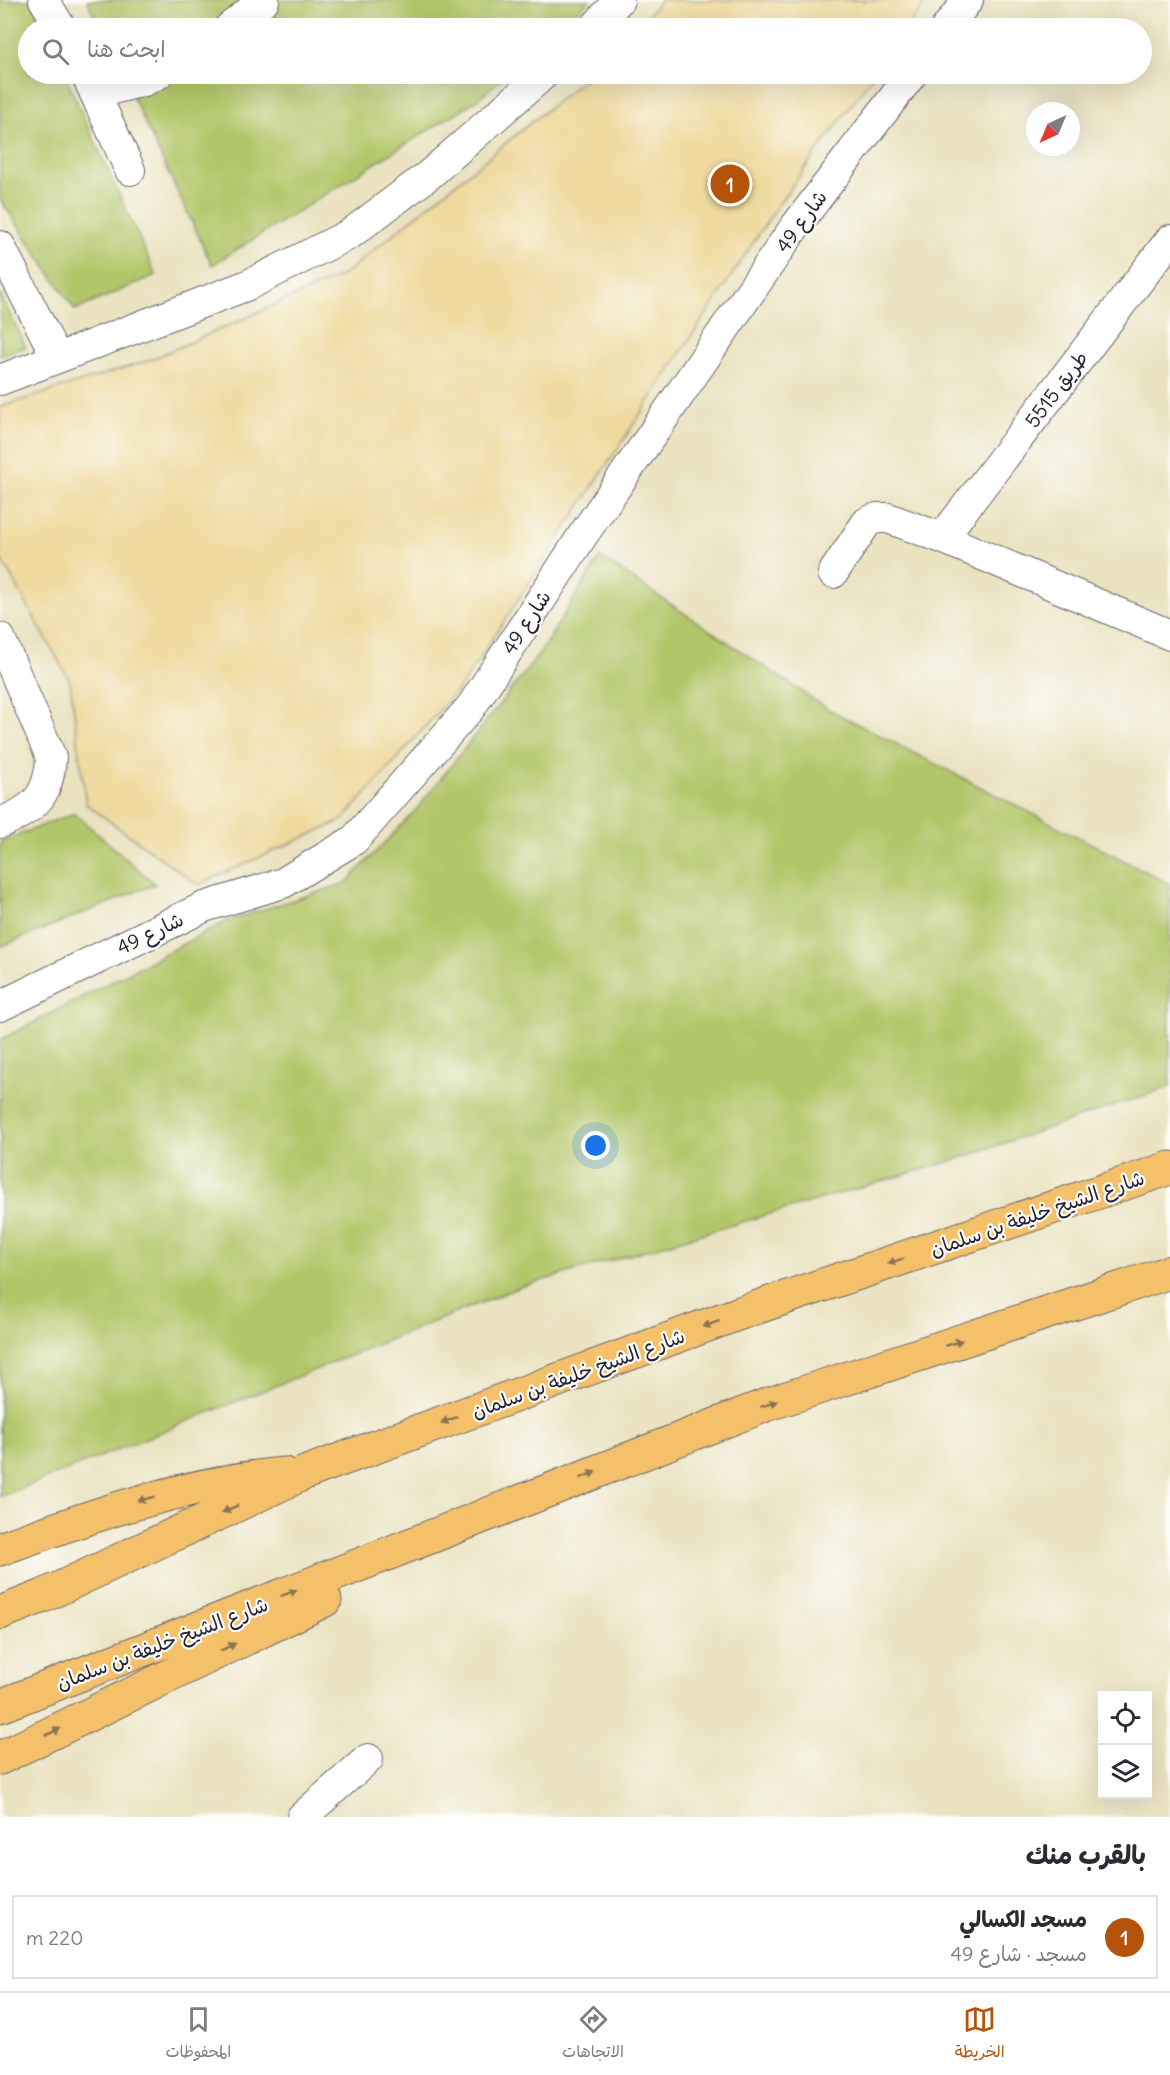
<!DOCTYPE html>
<html lang="ar">
<meta charset="utf-8">
<style>
:root{--surface:#fff;--page:#f2f2f3;--text:#2b2b33;--muted:#7c7c81;--line:#e1e1e2;--accent:#b45309}
body{margin:0;font-family:Delius,"Playpen Sans Arabic",sans-serif;background:var(--page);color:var(--text);direction:rtl}
.controls{position:absolute;right:18px;bottom:18px;display:grid;overflow:hidden;border-radius:0px;box-shadow:0 6px 24px #0002}
.controls button{width:54px;height:54px;display:grid;place-items:center;padding:0;border:0;border-bottom:2px solid var(--line);background:var(--surface);color:var(--text);font:30px sans-serif}
.compass{position:absolute;left:1026px;top:102px;width:54px;height:54px;border-radius:50%;background:var(--surface);box-shadow:0 6px 24px #0002;rotate:224deg}
.you{position:absolute;left:596px;top:1146px;width:21px;height:21px;margin:-15px;border:4px solid #fff;border-radius:50%;background:#1a73e8;box-shadow:0 0 0 9px #1a73e833}
.badge{display:grid;place-items:center;width:39px;height:39px;border-radius:50%;background:var(--accent);color:#fff;font-size:20px;font-weight:700}
.pin{position:absolute;translate:-50% -50%;border:3px solid #fff;box-shadow:0 2px 6px #0006}
.list{margin:0;padding:0;list-style:none}
h2{display:flex;justify-content:space-between;align-items:center;height:78px;margin:0;padding:0 24px;font-size:26px}
h2 small{font-size:20px;font-weight:400;color:var(--muted)}
.list li{display:grid;grid-template-columns:39px 1fr auto;gap:18px;align-items:center;box-sizing:border-box;height:84px;margin:0 12px 12px;padding:0 12px;border:2px solid var(--line);border-radius:0px}
.list b{display:block;font-size:22px;white-space:nowrap}
.list p{margin:0;font-size:20px;white-space:nowrap;color:var(--muted)}
.list em{font-size:20px;font-style:normal;color:var(--muted)}
.icon{flex:none;width:33px;height:33px;fill:none;stroke:currentColor;stroke-width:2;stroke-linecap:round;stroke-linejoin:round}
.map{position:relative;flex:none;width:1170px;height:1817px;overflow:hidden;direction:ltr}
.search{position:absolute;background:var(--surface);box-shadow:0 6px 24px #0002;left:18px;right:18px;top:18px;height:66px;display:flex;align-items:center;gap:15px;box-sizing:border-box;padding:0 21px;border-radius:33px;color:var(--muted);font-size:22px}
.sheet{height:174px;background:var(--surface)}
nav{display:flex;justify-content:space-around;align-items:center;box-sizing:border-box;height:84px;border-top:2px solid var(--line);background:var(--surface);font-size:16px;color:var(--muted)}
nav a{display:grid;justify-items:center;gap:3px}
nav .on{color:var(--accent)}
.map>svg:first-child{display:block}
</style>
<div class="map">
<svg width="1170" height="1817" viewBox="0 0 1170 1817">
<rect width="100%" height="100%" fill="#fdfcf7"/>
<filter id="ink" filterUnits="userSpaceOnUse"><feTurbulence type="fractalNoise" baseFrequency=".0167" numOctaves="2"/><feDisplacementMap in="SourceGraphic" scale="12" xChannelSelector="R" yChannelSelector="G"/><feConvolveMatrix kernelMatrix="1 2 1 2 8 2 1 2 1" color-interpolation-filters="sRGB"/></filter>
<filter id="wash" filterUnits="userSpaceOnUse"><feTurbulence type="fractalNoise" baseFrequency=".008" numOctaves="4" result="noise"/><feDisplacementMap in="SourceGraphic" scale="24" xChannelSelector="R" yChannelSelector="G"/><feGaussianBlur stdDeviation="1.35" result="paint"/><feColorMatrix in="noise" values="0 0 0 0 0 0 0 0 0 0 0 0 0 0 0 0 0 1.4 0 .05"/><feComposite in="paint" operator="in"/></filter>
<g filter="url(#wash)">
<rect width="100%" height="100%" fill="#eae2c0"/>
<path fill="#b2c669" stroke="#6a7452" stroke-width="1.5" d="M0,0H31L44,28H28V74H64L156,275L75,310L0,199Z
M87,0H590L558,28H100Z
M122,74H507L477,100L212,265Z
M0,294L26,347L0,356Z
M600,557L828,709L1170,884V1087L948,1162L520,1287L0,1497V1040L227,921L346,883L416,810L540,653Z
M74,813L155,884L0,947V842Z"/>
<path fill="#eeda9e" stroke="#887e6c" stroke-width="1.5" d="M661,0H928L907,28H637Z
M591,74H874L778,205L462,685L343,820L198,885L86,804L70,681L0,557V407L150,360L343,275Z"/>
</g>
<g filter="url(#ink)">
<g fill="none" stroke-linecap="round" stroke-linejoin="round">
<g stroke="#68656a" stroke-width="32">
<path id="minor" d="M44,0L61,28
M229,28L264,0
M594,28L619,0
M946,28L968,0
M86,74L130,170
M97,93L144,81L158,74
M0,246L57,358
M0,380L248,285L350,234L430,174L544,74
M942,538L1170,240
M833,573L867,522L877,518H888L942,538L1170,635
M0,638L51,757C49,796 35,809 0,823
M0,1006L204,907L283,883L354,840L471,707L583,535L794,228L912,74
M302,1817L368,1759"/>
</g>
<g stroke="#68656a" stroke-width="35">
<path id="motorway" d="M0,1549C93,1515 184,1483 284,1474
M0,1613L43,1596L307,1472L743,1312L1170,1168
M0,1706L766,1405L1170,1272
M0,1758L325,1600"/>
</g>
<use href="#minor" stroke="#fff" stroke-width="30"/>
<use href="#motorway" stroke="#f4c16a" stroke-width="33"/>
</g>
<defs><path id="oneway-solid" d="M-6-.8H1V-3.2L6.5 0L1 3.2V.8H-6Z" transform="scale(1.5)"/></defs>
<g fill="#8b7252">
<use href="#oneway-solid" transform="translate(896 1261) rotate(161)"/>
<use href="#oneway-solid" transform="translate(711 1324) rotate(160)"/>
<use href="#oneway-solid" transform="translate(954 1343) rotate(-18)"/>
<use href="#oneway-solid" transform="translate(769 1404) rotate(-19)"/>
<use href="#oneway-solid" transform="translate(449 1420) rotate(160)"/>
<use href="#oneway-solid" transform="translate(588 1475) rotate(-22)"/>
<use href="#oneway-solid" transform="translate(146 1499) rotate(165)"/>
<use href="#oneway-solid" transform="translate(230 1509) rotate(155)"/>
<use href="#oneway-solid" transform="translate(289 1593) rotate(-21)"/>
<use href="#oneway-solid" transform="translate(228 1647) rotate(-26)"/>
<use href="#oneway-solid" transform="translate(53 1732) rotate(-26)"/>
</g>
</g>
<g text-anchor="middle" dominant-baseline="central" stroke-width="4.5" stroke-linejoin="round" paint-order="stroke">
<g font-size="20" fill="#22223b" stroke="#fdfcf7">
<text transform="translate(801 221) rotate(-54)">شارع 49</text>
<text transform="translate(1056 389) rotate(-53)">طريق 5515</text>
<text transform="translate(526 622) rotate(-57)">شارع 49</text>
<text transform="translate(150 933) rotate(-26)">شارع 49</text>
<text transform="translate(1037 1213) rotate(-19)">شارع الشيخ خليفة بن سلمان</text>
<text transform="translate(578 1373) rotate(-20)">شارع الشيخ خليفة بن سلمان</text>
<text transform="translate(162 1643) rotate(-21)">شارع الشيخ خليفة بن سلمان</text>
</g>
</g>
</svg>
<div class="controls">
<button><svg class="icon" aria-label="locate" viewBox="0 0 24 24"><circle cx="12" cy="12" r="6"/><path d="M12 2v4M12 18v4M2 12h4M18 12h4"/></svg></button>
<button><svg class="icon" aria-label="layers" viewBox="0 0 24 24"><path d="M12 4l9 5-9 5-9-5zM3 14l9 5 9-5"/></svg></button>
</div>
<svg class="compass" viewBox="-18 -18 36 36"><path d="M0-13l5 13h-10z" fill="#e53935"/><path d="M0 13l5-13h-10z" fill="#7c7c81"/></svg>
<div class="you"></div>
<div class="pin badge" style="left:730px;top:184px">1</div>
<div class="search"><svg class="icon" aria-label="search" viewBox="0 0 24 24"><circle cx="10" cy="10" r="6"/><path d="M15 15l6 6"/></svg>ابحث هنا</div>
</div>
<section class="sheet">
<h2>بالقرب منك<small></small></h2>
<ul class="list">
<li><span class="badge">1</span><div><b>مسجد الكسالي</b><p>مسجد · شارع 49</p></div><em>220 m</em></li>
</ul>
</section>
<nav>
<a class="on"><svg class="icon" aria-label="map" viewBox="0 0 24 24"><path d="M3 6l6-2 6 2 6-2v14l-6 2-6-2-6 2zM9 4v14M15 6v14"/></svg>الخريطة</a>
<a><svg class="icon" aria-label="directions" viewBox="0 0 24 24"><path d="M12 3l9 9-9 9-9-9zM9 14v-3h6M13 9l2 2-2 2"/></svg>الاتجاهات</a>
<a><svg class="icon" aria-label="saved" viewBox="0 0 24 24"><path d="M7 4h10v16l-5-4-5 4z"/></svg>المحفوظات</a>
</nav>
